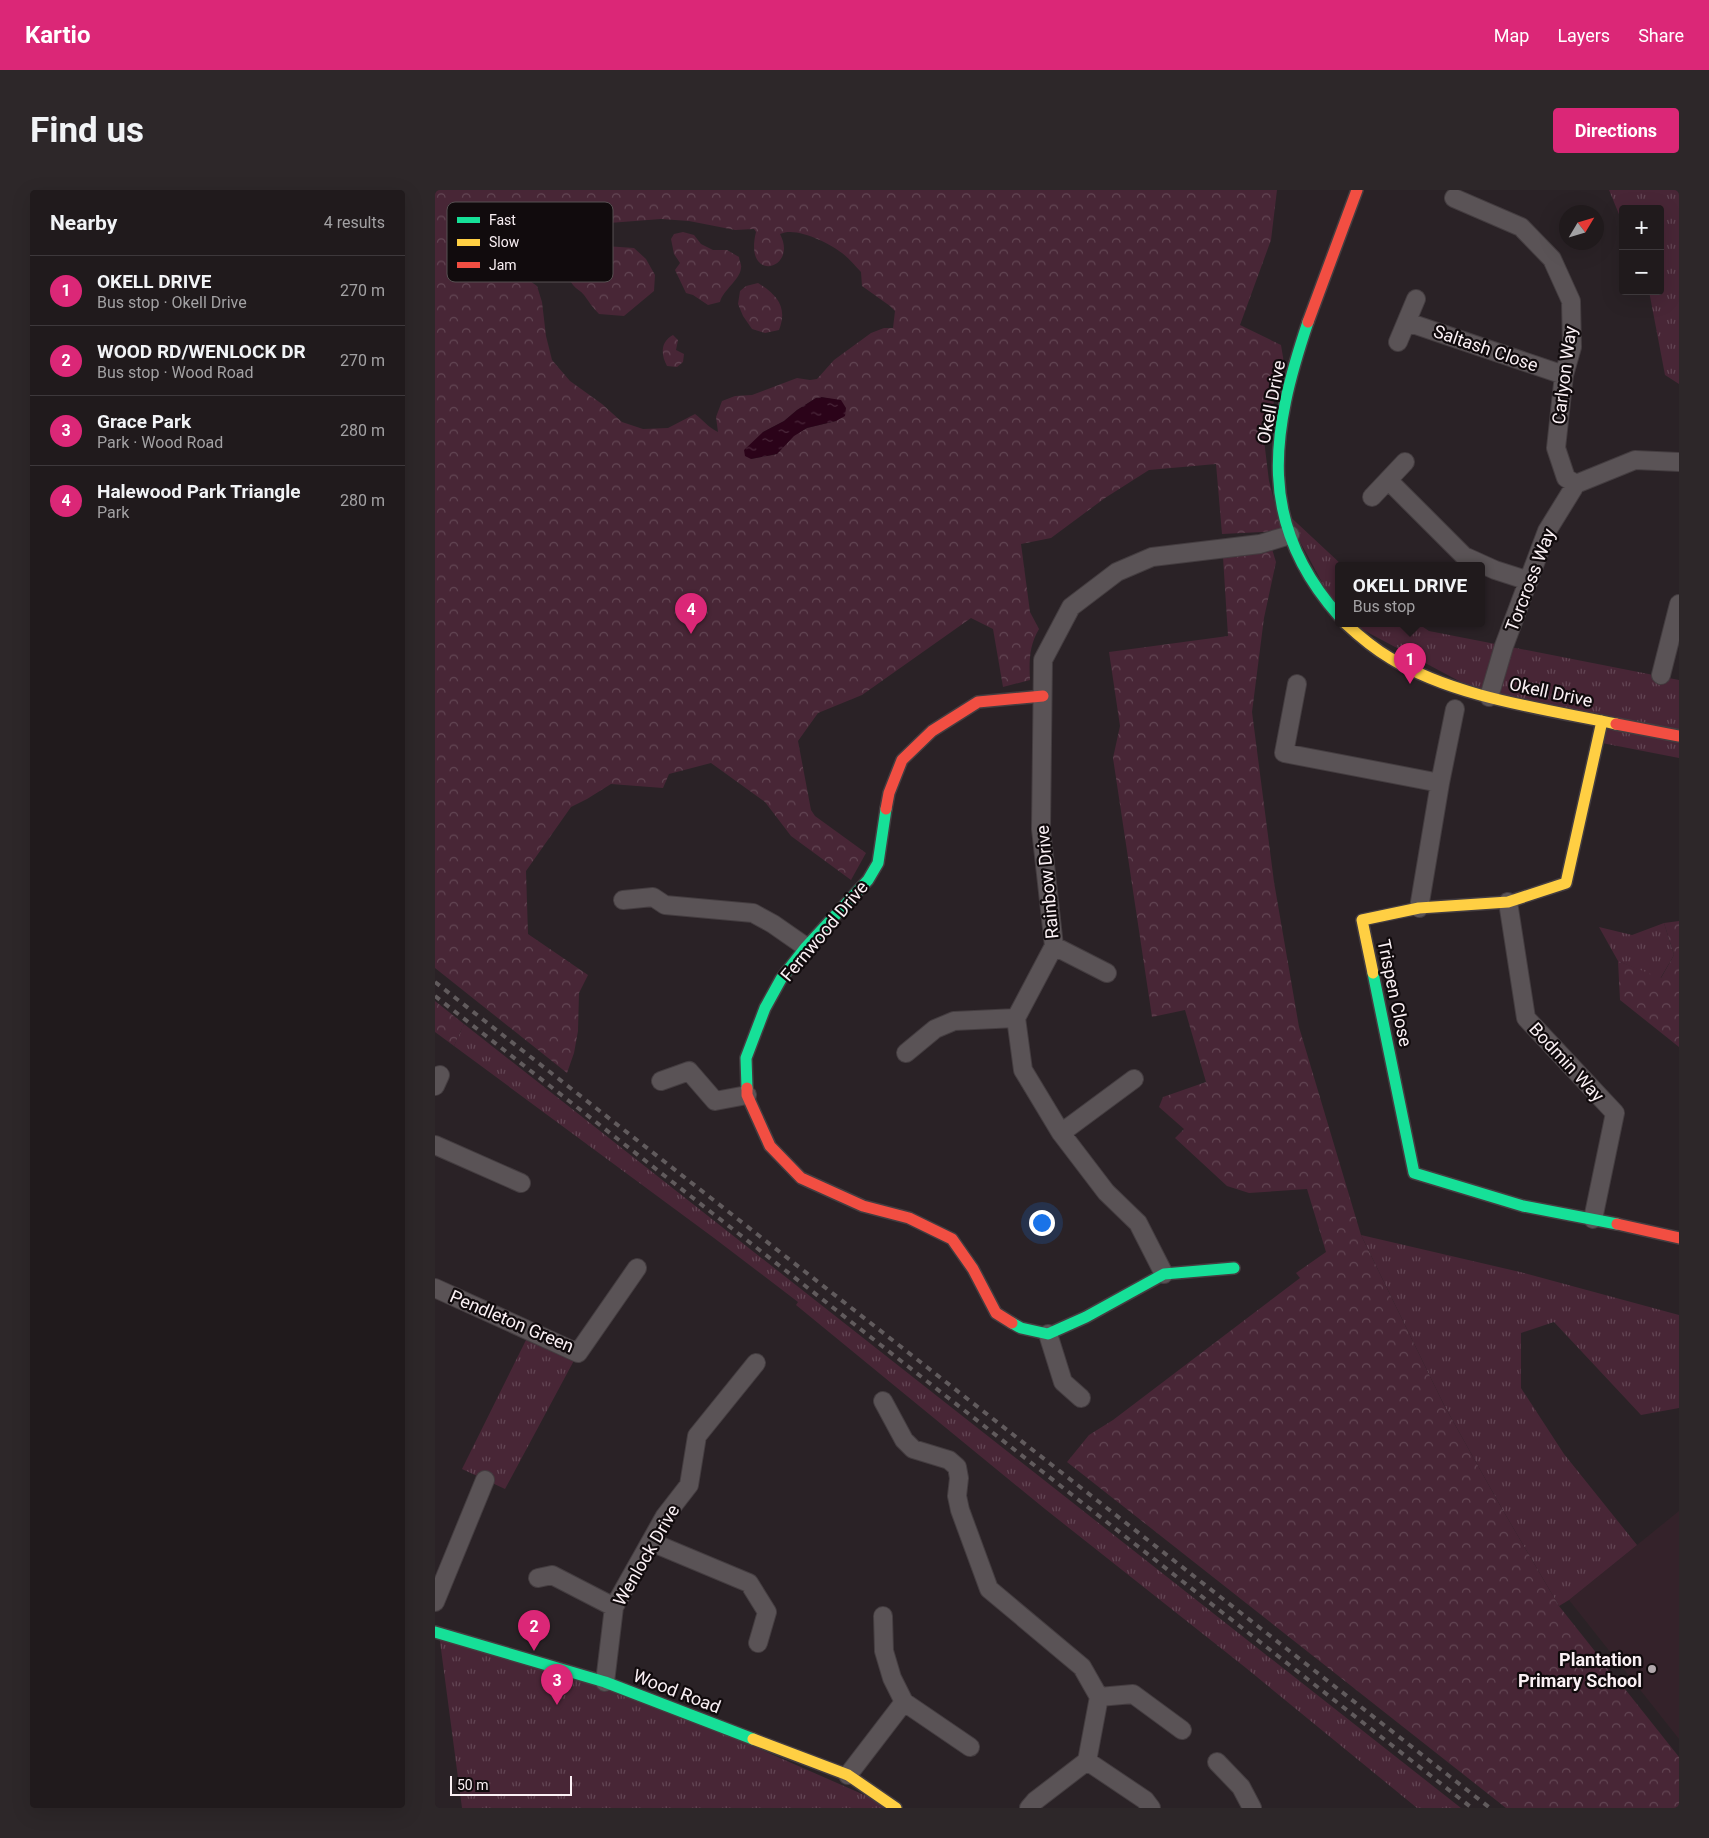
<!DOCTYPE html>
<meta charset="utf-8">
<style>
:root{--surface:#201a1c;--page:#2d2729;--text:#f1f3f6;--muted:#a2a1a3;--line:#3d383b;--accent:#db2777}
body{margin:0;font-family:Roboto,sans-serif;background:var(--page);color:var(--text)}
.controls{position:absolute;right:15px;top:15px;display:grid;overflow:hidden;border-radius:5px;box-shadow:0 5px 20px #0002}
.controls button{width:45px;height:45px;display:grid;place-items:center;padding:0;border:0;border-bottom:1px solid var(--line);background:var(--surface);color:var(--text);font:25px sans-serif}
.compass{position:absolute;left:1124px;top:15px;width:45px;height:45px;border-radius:50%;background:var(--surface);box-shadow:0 5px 20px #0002;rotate:52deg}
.scale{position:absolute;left:15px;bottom:12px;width:122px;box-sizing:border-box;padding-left:5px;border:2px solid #faf0f4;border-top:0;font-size:14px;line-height:18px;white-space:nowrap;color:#faf0f4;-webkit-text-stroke:4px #110b0d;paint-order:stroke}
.you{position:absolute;left:606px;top:1032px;width:18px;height:18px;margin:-12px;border:4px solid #fff;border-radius:50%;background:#1a73e8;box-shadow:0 0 0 8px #1a73e833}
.badge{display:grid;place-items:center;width:32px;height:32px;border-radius:50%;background:var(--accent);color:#fff;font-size:16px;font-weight:700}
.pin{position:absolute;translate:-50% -41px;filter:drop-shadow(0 1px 2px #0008)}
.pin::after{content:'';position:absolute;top:26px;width:18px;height:15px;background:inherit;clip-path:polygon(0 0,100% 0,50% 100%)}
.popup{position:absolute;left:900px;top:372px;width:150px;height:65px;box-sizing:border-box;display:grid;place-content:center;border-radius:5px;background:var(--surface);filter:drop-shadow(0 1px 4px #0005);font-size:16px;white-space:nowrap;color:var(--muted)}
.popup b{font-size:19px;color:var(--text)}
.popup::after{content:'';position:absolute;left:50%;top:100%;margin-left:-10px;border:10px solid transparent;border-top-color:var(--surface)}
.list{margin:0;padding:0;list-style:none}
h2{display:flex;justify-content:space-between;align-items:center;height:65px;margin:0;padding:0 20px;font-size:21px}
h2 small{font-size:16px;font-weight:400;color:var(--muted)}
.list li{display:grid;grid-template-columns:32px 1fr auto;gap:15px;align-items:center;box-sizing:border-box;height:70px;padding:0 20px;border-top:1px solid var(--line)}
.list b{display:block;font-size:19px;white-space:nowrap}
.list p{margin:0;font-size:16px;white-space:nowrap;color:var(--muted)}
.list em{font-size:16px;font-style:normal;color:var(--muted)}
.map{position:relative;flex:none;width:1244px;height:1618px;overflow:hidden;border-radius:5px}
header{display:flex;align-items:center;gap:30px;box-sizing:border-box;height:70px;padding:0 25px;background:var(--accent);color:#fff}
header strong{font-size:24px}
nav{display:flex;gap:28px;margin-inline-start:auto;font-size:18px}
.intro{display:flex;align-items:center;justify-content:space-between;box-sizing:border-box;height:120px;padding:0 30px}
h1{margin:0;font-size:35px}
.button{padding:12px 22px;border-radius:5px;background:var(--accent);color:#fff;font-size:18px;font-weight:700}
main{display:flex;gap:30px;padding:0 30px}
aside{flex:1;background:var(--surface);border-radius:5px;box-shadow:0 5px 20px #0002}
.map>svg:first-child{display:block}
</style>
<header>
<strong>Kartio</strong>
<nav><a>Map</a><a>Layers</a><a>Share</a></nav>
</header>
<div class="intro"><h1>Find us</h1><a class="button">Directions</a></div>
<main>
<aside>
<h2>Nearby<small>4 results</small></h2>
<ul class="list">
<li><span class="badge">1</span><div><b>OKELL DRIVE</b><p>Bus stop · Okell Drive</p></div><em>270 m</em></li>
<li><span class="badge">2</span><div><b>WOOD RD/WENLOCK DR</b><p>Bus stop · Wood Road</p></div><em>270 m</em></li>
<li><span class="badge">3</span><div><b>Grace Park</b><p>Park · Wood Road</p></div><em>280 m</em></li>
<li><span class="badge">4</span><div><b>Halewood Park Triangle</b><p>Park</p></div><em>280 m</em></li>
</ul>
</aside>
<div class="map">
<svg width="1244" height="1618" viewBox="0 0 1244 1618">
<defs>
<pattern id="grass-tufts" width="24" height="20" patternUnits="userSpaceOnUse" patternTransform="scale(1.25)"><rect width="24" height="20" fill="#482636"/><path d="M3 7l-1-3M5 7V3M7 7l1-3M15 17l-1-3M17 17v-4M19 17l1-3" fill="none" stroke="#634654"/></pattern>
<pattern id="forest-crowns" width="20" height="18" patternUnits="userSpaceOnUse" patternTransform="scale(1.25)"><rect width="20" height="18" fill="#482636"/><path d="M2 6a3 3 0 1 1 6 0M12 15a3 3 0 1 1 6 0" fill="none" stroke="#634654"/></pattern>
<pattern id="water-ripples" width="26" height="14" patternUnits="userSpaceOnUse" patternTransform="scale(1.25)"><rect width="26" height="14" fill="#2b0319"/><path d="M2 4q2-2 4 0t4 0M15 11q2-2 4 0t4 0" fill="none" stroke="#4b283b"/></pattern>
</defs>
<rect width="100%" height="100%" fill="#2a2226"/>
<path fill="#34222a" d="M1244,1321V1549L1134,1410Z"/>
<path fill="url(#grass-tufts)" d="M1174,0H1244V194L1230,185L1214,101H1225V19H1188V34Z
M848,320L907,375H904V424Z
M915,433H982L994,441L1244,490V568L1162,552L1167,531L1054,507Z
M1229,733L1239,765L1225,789L1183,771L1164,737L1197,745Z
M29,834L1026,1618H982L811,1478L610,1319L361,1115L363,1112L279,1048L19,856Z
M926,1045L1085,1082L1244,1125V1218L1206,1225L1119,1132L1086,1143V1198L1129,1264L1202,1355L1134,1410L1124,1416L1066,1317L1009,1215Z
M95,1142L143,1163L70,1299L27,1279Z
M4,1444L186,1498L459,1618H27Z"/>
<path fill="url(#forest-crowns)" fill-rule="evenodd" d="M0,0H842L836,50L805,135L846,155L849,173L829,250L834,291L847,341L787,344L781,274L714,280L670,308L616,348L586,354L595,422L604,439C594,456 594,472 595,490L568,497L558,439L536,428L427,505L383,523L363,551L376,620L380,626L431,663L416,690L356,646L330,612L276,573L234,584L228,598L176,594L152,609L136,617L91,681L93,744L153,785L144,803L143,841L139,863L132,883L0,778ZM135,25H146L156,31L174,33L226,29L254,31L300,40L319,39L321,42C308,94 364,80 345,44C361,36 394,53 407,63C414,68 420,76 426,82L427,96L455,116L460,121L458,138H449L436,143L399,170L382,189L375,190L362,188L317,205L300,206L287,211L281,227L283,242C274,238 268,230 260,224L233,238L208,239L187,232L167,214L135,191L117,170L111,146L107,112L102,96L95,91L71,90L60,63L50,58L42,47L44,43L49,42L75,53L125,35ZM386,207L396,209L401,231L372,238L358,246L342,264L316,269L328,242L349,231L362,220L381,208Z
M152,40L157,46L156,55L199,58L211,69L220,85L219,101L189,126L164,124C158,118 154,112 149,105C146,101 141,99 138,95C124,76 128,60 139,41Z
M248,42L259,45L266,54L278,60H292L304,67C304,70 307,75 306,78C305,90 288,100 285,112L273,115L258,105L251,103L240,80L245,73L239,64L236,49L239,44Z
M323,93C342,105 353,117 344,140L330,143L317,139L308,126L303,114L305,101L311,96Z
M238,145L243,150L241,160L249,164L248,172L242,177L232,176C226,165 225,152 238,145Z
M837,359L841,372L829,428L817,522L839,692L864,837L926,1045L1009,1215L1066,1317L1124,1416L1244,1567V1618H1071L632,1272L654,1245L678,1230L865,1088L861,1083L891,1062L872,999L814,1003L792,996L740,948L749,939L724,917L728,907L771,892L750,820L717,827L678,568L685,536L674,462L793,446L788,367Z
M1244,731V857L1185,810L1183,771L1226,788L1239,765L1229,733Z
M0,811L29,834L19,856L0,842Z"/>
<path fill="url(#water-ripples)" d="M386,207L406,210L411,218L410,226L401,231L372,238L359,246L342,264L316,269L310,266L309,260L328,242L349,231L362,220L381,208Z"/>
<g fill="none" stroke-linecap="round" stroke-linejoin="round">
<g stroke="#443d40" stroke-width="20">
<path id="street" d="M1019,8L1086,37L1117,69L1136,111L1137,157L1129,185L1121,258L1131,288L1141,294
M972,132L1129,185
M963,152L981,109
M953,290L1029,366L1060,380L1094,391
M937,307L970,272
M1226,485L1244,414
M862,494L849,563L1005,593
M1054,507L1069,456L1112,341L1141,294L1200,270L1244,272
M188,710L218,707L230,715L318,723L338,734L371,757
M1073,712L1091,828L1180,923L1158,1029
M984,718L1005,593L1020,519
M619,756L672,783
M471,863L500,839L519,831L581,828
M226,891L254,881L280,911L312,905
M0,896L5,885
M626,943L699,889
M0,955L86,993
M729,1084L703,1033L671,1002L626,943L588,880L581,828L619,756L606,639L608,470L636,417L682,382L717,367L825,354L855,345
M0,1098L143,1163L202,1078
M613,1144L628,1192L646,1208
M448,1211L469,1250L478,1259L514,1270L522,1277L524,1288L522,1306L525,1320L554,1399L647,1477L664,1507L652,1571L600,1611L594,1618
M216,1352L314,1393L332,1422L323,1453
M103,1388L117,1385L179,1417
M0,1412L50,1290
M448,1426L449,1461L457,1488L469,1512
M170,1492L179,1417L230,1326L254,1295L262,1246L321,1173
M664,1507L698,1504L747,1540
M652,1571L710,1610L716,1618
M782,1572L806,1597L817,1618
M413,1585L469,1512L535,1557"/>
</g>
<g stroke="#443d40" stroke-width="14">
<path id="fast" d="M873,132C836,242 821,333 904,426
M938,783L979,983L1088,1016L1182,1034
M312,898L311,868L330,818L346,789L371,757L433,690L443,673L451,619
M577,1133L586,1138L613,1144L651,1127L729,1084L799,1078
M0,1442L170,1492L318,1549"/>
</g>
<g stroke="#443d40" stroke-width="14">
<path id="slow" d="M910,433C924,446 938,458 955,468C1018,507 1109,519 1181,534
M938,783L927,730L984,718L1073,712L1131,693L1167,531
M318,1549L413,1585L461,1618"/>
</g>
<g stroke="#443d40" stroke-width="14">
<path id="jam" d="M873,132L922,0
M1181,534L1244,546
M451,619L454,603L467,570L497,541L543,512L608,506
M312,898V905L335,956L366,988L428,1016L474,1028L517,1049L538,1079L561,1123L577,1133
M1182,1034L1244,1048"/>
</g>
<use href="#street" stroke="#5a5356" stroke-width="18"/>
<use href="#fast" stroke="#16e098" stroke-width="11"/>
<use href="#slow" stroke="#ffcf43" stroke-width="11"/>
<use href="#jam" stroke="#f24e42" stroke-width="11"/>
<path stroke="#615b5d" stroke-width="4" stroke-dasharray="6 6" stroke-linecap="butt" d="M0,792L1055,1618
M0,806L1037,1618"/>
</g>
<circle fill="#b1a8ac" stroke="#110b0d" stroke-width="2" cx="1217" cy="1479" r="5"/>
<g text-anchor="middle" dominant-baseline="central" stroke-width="4.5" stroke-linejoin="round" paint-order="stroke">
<g font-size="18" fill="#faf0f4" stroke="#110b0d">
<text transform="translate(1051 158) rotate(19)">Saltash Close</text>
<text transform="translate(1129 185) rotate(-83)">Carlyon Way</text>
<text transform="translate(836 212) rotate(-79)">Okell Drive</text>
<text transform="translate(1095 390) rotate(-69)">Torcross Way</text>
<text transform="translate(1116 502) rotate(12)">Okell Drive</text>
<text transform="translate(612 692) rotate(-95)">Rainbow Drive</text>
<text transform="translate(389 741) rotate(-50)">Fernwood Drive</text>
<text transform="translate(960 803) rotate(78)">Trispen Close</text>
<text transform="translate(1132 872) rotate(47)">Bodmin Way</text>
<text transform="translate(77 1131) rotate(23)">Pendleton Green</text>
<text transform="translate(211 1365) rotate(-60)">Wenlock Drive</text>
<text transform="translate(242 1501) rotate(21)">Wood Road</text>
</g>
<g font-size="18" font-weight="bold" fill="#faf0f4" stroke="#110b0d" text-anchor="end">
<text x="1207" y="1469">Plantation<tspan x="1207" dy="21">Primary School</tspan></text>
</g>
</g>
<rect x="12" y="12" width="166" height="80" rx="8" fill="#110b0d" stroke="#575052" stroke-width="1"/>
<rect x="22" y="27" width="23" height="6" fill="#16e098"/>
<rect x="22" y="49" width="23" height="7" fill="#ffcf43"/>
<rect x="22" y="72" width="23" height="6" fill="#f24e42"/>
<g font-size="14" fill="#faf0f4">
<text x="54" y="35">Fast</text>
<text x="54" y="57">Slow</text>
<text x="54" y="80">Jam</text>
</g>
</svg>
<div class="controls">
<button>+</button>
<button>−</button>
</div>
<svg class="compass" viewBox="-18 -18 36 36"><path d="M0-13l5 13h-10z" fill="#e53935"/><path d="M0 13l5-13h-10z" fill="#a2a1a3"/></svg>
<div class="scale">50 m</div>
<div class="you"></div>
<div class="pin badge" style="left:975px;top:494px">1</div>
<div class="popup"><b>OKELL DRIVE</b>Bus stop</div>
<div class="pin badge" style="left:99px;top:1461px">2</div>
<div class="pin badge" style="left:122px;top:1515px">3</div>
<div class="pin badge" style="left:256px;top:444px">4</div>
</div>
</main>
